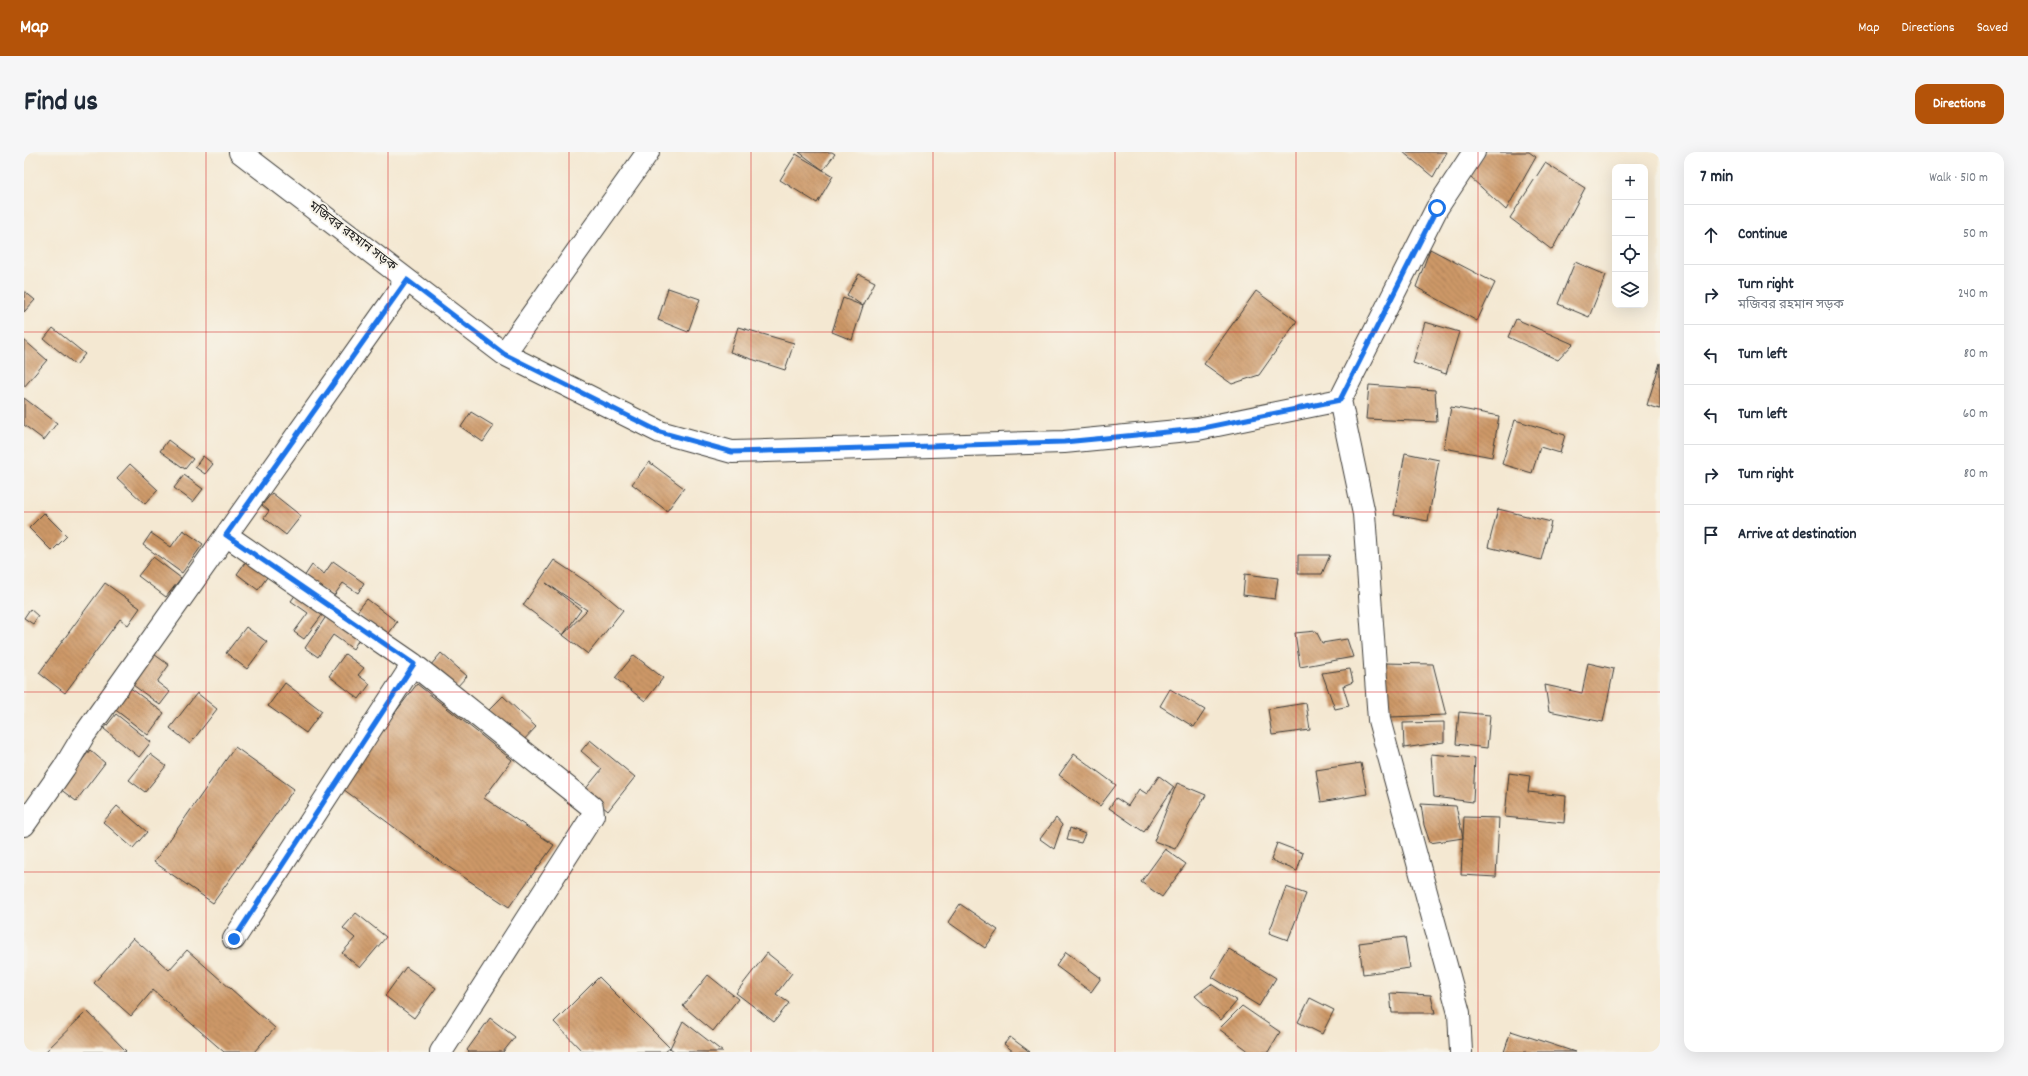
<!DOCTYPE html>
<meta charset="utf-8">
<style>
:root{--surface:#fff;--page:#f6f6f7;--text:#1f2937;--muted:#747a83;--line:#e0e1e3;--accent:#b45309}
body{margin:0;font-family:Dekko,"Noto Sans Bengali",sans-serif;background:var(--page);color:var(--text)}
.controls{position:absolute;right:12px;top:12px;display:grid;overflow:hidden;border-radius:8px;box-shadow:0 4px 16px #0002}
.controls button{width:36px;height:36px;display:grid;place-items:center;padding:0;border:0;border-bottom:1px solid var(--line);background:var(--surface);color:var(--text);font:20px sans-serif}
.stop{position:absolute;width:12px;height:12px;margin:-9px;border:3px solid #1a73e8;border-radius:50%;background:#fff}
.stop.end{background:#1a73e8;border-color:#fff;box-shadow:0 1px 4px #0008}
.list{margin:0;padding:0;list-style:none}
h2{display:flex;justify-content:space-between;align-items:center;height:52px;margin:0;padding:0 16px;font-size:17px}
h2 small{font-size:13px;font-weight:400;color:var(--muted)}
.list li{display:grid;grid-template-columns:26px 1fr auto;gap:12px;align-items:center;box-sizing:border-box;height:60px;padding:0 16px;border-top:1px solid var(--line)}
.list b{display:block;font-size:15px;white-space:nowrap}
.list p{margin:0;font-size:13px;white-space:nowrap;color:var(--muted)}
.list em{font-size:13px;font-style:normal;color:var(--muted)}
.icon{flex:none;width:22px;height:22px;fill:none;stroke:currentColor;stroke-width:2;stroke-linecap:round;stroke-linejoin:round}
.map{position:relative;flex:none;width:1636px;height:900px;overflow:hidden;border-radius:12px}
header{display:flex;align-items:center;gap:24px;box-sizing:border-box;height:56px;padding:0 20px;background:var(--accent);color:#fff}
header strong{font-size:19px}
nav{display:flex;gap:22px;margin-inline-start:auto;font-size:14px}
.intro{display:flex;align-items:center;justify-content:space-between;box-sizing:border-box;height:96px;padding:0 24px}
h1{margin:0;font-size:28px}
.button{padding:10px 18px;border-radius:12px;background:var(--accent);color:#fff;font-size:14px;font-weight:700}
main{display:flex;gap:24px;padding:0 24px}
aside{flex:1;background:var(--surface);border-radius:12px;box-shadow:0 4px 16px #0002}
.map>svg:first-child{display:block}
</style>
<header>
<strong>Map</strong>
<nav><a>Map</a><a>Directions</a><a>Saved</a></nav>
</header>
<div class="intro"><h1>Find us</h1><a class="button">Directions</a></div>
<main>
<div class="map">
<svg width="1636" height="900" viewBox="0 0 1636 900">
<defs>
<pattern id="building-back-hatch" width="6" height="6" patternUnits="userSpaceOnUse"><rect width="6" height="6" fill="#cd9867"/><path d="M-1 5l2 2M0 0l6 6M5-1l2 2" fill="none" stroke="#a67b54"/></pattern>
</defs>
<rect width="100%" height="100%" fill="#f7f3e8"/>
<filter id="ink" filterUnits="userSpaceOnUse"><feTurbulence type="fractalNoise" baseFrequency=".025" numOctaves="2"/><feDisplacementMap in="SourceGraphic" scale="8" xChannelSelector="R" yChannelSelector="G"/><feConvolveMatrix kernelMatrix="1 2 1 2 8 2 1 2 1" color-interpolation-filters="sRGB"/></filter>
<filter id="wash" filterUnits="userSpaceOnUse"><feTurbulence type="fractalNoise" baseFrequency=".012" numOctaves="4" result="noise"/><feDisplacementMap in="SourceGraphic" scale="16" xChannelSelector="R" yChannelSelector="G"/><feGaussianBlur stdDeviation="0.9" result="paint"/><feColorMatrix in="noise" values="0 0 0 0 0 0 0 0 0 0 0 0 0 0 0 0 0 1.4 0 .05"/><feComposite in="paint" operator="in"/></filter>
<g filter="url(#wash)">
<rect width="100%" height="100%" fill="#f4e8d2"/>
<g id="blocks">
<path fill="url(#building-back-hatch)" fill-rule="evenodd" d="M775,0H808L811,2L799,18Z
M1379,0H1423L1409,25Z
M1461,0H1505L1512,5L1482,58L1446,25Z
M772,2L809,24L793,51L756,28Z
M1521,11L1561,36L1528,98L1486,66Z
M1406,97L1471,131L1453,169L1392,135Z
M1551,110L1582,123L1565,165L1534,152Z
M835,122L851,130L839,154L823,143Z
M644,136L676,147L664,180L634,168Z
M0,139L11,148L0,160Z
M1232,139L1273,169L1235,223L1208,232L1180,212Z
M819,146L839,154L828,188L808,180Z
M1492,167L1549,192L1534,208L1484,185Z
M1401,170L1435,180L1422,222L1389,211Z
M714,175L770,191L761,218L706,200Z
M29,176L61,202L52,213L20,187Z
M0,188L23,208L0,235Z
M1636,211V257L1623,253Z
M1345,233L1411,238L1413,270L1342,267Z
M0,246L33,271L20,288L0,273Z
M1427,255L1475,264L1468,305L1420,296Z
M447,260L470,274L459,290L437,275Z
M1491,268L1541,283L1536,301L1516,295L1508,321L1478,312Z
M144,288L169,307L161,317L136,299Z
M1381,301L1415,308L1404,369L1370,363Z
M179,304L189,312L181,322L171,315Z
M625,310L660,336L643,359L608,332Z
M106,312L134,338L121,352L93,326Z
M160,323L179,337L169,350L150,336Z
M248,341L277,364L262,383L240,366L245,359L238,353Z
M1474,357L1527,370L1517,408L1464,395Z
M20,361L43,384L28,399L5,376Z
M159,378L179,392L158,421L119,393L127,381L147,395Z
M1274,403H1306L1298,422H1274Z
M129,405L157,426L142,445L114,424Z
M225,405L246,421L234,438L213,422Z
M530,408L575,438L599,458L564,502L499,453ZM522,431L563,458L539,483L557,458Z
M309,409L340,431L334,441L319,431L309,445L280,425L288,413L300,422Z
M1221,422L1254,426L1251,447L1219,443Z
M81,431L116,456L104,473L96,467L41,541L15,521Z
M275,438L302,458L280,487L270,480L284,461L267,449Z
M343,447L373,470L363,484L332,461Z
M6,457L14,464L9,472L0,466Z
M305,460L338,482L329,497L309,483L294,505L281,496Z
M222,475L243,490L223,517L202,501Z
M1292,479L1298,491L1323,487L1329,505L1276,515L1271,481Z
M127,500L145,513L133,530L146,540L136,553L105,530Z
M417,501L443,524L432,536L406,514Z
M321,502L340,516L334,523L346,532L335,547L305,524Z
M610,503L639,526L621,549L591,526Z
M1359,511L1409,512L1422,563L1366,565Z
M1564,511L1590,517L1579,570L1525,559L1521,533L1558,541Z
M1326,517L1329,530L1319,534L1325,554L1311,557L1298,521Z
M261,531L298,559L282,581L244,554Z
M393,532L488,608L460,646L530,693L485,755L414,708L315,634Z
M105,535L140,561L124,583L89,556Z
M1146,537L1181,558L1170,575L1136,554Z
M173,541L193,557L166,592L146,576Z
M479,544L512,575L497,591L463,560Z
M1282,551L1286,578L1248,583L1244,557Z
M1435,560L1466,563L1463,596L1432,592Z
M92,562L127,590L115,605L80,577Z
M1420,570V590L1380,596L1379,571Z
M566,588L611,625L584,659L560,639L578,617L557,599Z
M211,595L270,637L189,751L130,710Z
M66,598L81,611L52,649L36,637Z
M126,602L142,614L121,640L105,628Z
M1050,602L1092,633L1076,654L1035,623Z
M1407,602L1451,606L1449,650L1410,645Z
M1337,611L1343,642L1297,650L1292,618Z
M1485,621L1506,624L1504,640L1542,644L1540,671L1481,665Z
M1135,624L1150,635L1120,680L1085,656L1092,646L1104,654L1115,637L1123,642Z
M1153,631L1182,643L1151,697L1130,689Z
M1397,652L1432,654L1439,686L1406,691L1400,673Z
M93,654L123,680L109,696L79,670Z
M1440,665L1475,666L1472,725L1437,723Z
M1032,666L1038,673L1030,697L1016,687Z
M1046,676L1061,682L1057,691L1043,688Z
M1253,691L1279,701L1273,719L1247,708Z
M1141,697L1162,712L1138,745L1117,730Z
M1262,735L1282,742L1264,788L1245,781Z
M936,752L974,778L961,796L924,770Z
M332,761L362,785L336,816L318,801L331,786L319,776Z
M1381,785L1386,816L1339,822L1335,791Z
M109,786L145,818L163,798L251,876L230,900H200L129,838L107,864L70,831Z
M1205,797L1252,826L1235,854L1188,825Z
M1042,800L1077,826L1067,840L1032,814Z
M743,801L768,821L752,842L765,851L750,870L712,841Z
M382,815L412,836L390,866L361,844Z
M684,823L714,847L689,879L659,854Z
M575,825L646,896L641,900H559L530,870Z
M1187,832L1213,849L1197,868L1171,844Z
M1366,841L1407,843L1411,861H1368Z
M1286,846L1310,858L1298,882L1274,870Z
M1218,854L1256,880L1244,900H1226L1195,877Z
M63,859L102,899L101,900H21Z
M466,866L491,885L479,900H445L443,898Z
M659,869L699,900H651L646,896Z
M1487,879L1551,900H1480Z
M986,885L1006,900H990L980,892Z"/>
</g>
</g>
<g filter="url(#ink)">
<use href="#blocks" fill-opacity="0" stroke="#3c3b37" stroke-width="1"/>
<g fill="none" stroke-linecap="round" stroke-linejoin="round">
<g stroke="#3c3b37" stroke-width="24">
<path id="minor" d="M216,0L480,202L636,280L708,300L1040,290L1174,277L1316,248
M480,202L624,0
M202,383L389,512L568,655L569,663L564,671L417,900
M0,673L40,616L58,586L383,128
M210,787L389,512
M1437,900L1435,861L1355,568L1340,362L1316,248L1413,56L1450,0"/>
</g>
<use href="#minor" stroke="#fff" stroke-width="22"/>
</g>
</g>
<g fill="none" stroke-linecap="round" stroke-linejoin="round" filter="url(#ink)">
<path stroke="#1a73e8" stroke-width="5" d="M210,787L390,512L202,383L383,128L480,202L636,280L708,300L1040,290L1174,277L1316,248L1413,56"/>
</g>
<path fill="none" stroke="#d62828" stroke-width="1" stroke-opacity="0.55" d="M182,0V900M364,0V900M545,0V900M727,0V900M909,0V900M1091,0V900M1272,0V900M1454,0V900M0,180H1636M0,360H1636M0,540H1636M0,720H1636"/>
<g text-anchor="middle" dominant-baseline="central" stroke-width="4" stroke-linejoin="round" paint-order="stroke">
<g font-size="13" fill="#1c1c1c" stroke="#f7f3e8">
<text transform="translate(328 85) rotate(37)">মজিবর রহমান সড়ক</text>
</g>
</g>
</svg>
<div class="controls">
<button>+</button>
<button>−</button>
<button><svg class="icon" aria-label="locate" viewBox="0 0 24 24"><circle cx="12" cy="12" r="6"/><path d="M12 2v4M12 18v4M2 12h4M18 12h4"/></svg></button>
<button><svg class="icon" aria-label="layers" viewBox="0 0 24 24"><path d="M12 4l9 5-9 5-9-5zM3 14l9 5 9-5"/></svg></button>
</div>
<div class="stop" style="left:1413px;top:56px"></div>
<div class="stop end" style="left:210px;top:787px"></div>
</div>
<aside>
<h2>7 min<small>Walk · 510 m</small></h2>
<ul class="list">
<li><svg class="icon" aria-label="ahead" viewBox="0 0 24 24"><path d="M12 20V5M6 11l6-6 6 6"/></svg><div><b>Continue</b></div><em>50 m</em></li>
<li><svg class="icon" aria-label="right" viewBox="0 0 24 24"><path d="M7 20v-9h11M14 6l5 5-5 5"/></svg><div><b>Turn right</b><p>মজিবর রহমান সড়ক</p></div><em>240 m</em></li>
<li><svg class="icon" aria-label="left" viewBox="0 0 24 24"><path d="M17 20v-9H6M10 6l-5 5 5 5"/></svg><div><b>Turn left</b></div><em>80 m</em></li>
<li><svg class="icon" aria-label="left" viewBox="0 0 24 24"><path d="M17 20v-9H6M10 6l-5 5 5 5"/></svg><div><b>Turn left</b></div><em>60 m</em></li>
<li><svg class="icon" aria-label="right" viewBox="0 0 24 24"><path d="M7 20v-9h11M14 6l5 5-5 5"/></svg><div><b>Turn right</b></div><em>80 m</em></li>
<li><svg class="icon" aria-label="arrive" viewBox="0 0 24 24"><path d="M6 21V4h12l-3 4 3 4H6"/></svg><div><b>Arrive at destination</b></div></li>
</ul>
</aside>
</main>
